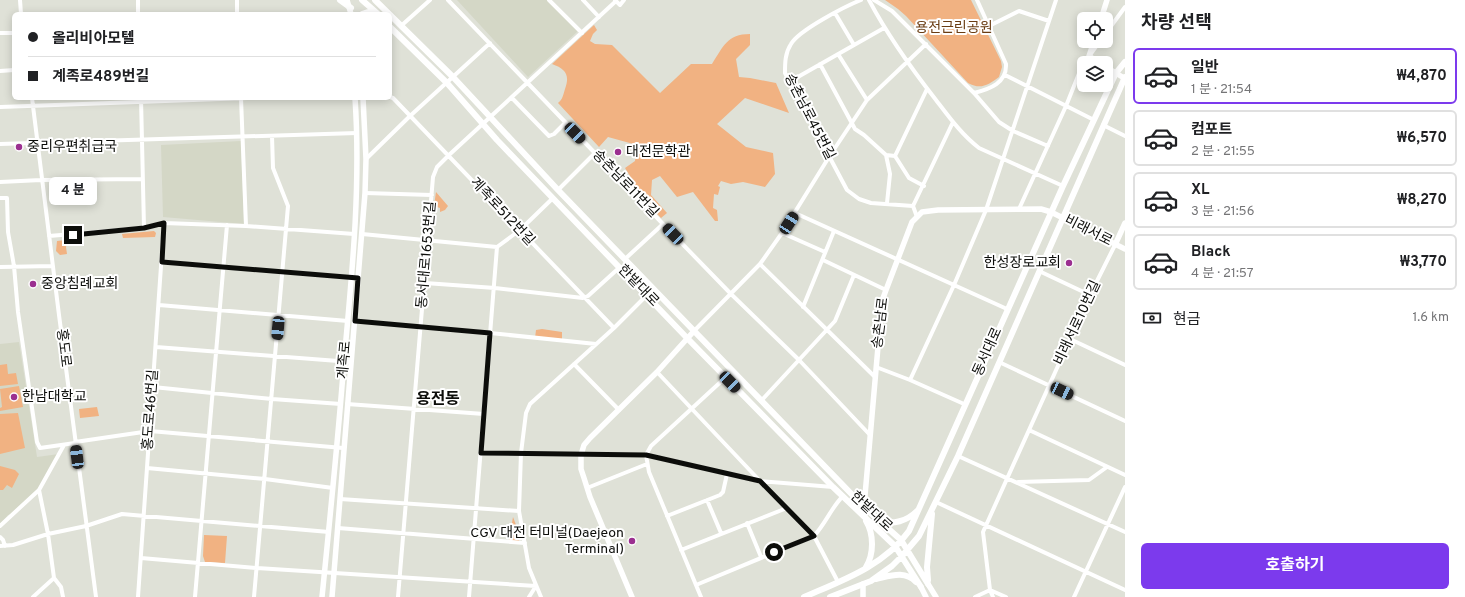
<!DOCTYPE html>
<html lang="ko">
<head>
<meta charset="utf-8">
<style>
  :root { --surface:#fff; --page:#f2f2f2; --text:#202124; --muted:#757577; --line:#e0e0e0; --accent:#7c3aed }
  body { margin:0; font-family:Overpass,"Noto Sans KR",sans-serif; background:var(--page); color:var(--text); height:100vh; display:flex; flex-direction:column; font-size:15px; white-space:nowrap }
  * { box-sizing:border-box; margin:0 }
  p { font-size:13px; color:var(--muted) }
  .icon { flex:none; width:22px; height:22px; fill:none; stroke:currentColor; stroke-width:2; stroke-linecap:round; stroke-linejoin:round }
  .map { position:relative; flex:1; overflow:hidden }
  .details { display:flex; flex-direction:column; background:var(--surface); width:340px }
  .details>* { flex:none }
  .top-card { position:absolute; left:12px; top:12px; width:380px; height:88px; border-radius:6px; box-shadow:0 2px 10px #0003; display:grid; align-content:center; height:88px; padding:0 16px; background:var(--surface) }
  .tools { position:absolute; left:1077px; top:12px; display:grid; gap:8px }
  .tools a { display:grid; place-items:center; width:36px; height:36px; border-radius:6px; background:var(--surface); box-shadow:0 2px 10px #0003; font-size:20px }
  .end { position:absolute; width:18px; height:18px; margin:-9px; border:5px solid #0c0d0a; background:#fff; box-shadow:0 0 0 2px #fff }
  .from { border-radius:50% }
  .bubble { position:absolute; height:28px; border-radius:6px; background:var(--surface); box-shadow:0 2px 10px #0003; font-size:13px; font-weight:700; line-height:28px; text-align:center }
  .car { position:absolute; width:12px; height:24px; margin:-12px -6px; border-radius:5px; box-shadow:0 0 3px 1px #0007; background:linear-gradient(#222 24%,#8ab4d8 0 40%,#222 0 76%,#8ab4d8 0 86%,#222 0) }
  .top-card b { display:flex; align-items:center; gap:14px; height:38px; font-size:15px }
  .top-card b+b { border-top:1px solid var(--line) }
  .top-card i { width:10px; height:10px; background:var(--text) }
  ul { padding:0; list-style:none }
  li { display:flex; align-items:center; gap:12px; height:56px; margin:0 8px 6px; padding:0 8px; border:2px solid var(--line); border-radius:6px }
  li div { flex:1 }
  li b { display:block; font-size:15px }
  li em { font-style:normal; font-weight:700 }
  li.current { border-color:var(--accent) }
  li>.icon { width:36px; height:36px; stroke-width:1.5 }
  h2 { padding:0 16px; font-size:18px; line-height:48px }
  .pay { display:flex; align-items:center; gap:10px; height:44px; padding:0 16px; font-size:15px }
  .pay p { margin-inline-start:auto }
  .primary-button { display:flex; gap:8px; margin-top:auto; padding:8px 16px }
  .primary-button a { flex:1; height:46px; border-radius:6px; background:var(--accent); color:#fff; font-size:16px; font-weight:700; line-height:46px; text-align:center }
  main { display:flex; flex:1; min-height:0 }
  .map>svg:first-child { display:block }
  .built { fill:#d4d7c6 }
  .green { fill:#f1b282 }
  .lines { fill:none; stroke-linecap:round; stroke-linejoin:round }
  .street { stroke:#fff; stroke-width:4 }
  .secondary { stroke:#fff; stroke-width:5.5 }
  .primary { stroke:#fff; stroke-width:6 }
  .route { stroke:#0c0d0a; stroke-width:5 }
  .poi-dot { fill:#9b2f90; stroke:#fff; stroke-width:1.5 }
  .labels { text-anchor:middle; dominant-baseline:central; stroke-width:4; stroke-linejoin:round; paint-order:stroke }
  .park-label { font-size:14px; fill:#6a3c12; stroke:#fff }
  .street-label { font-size:14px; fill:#0c0d0a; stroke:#fff }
  .poi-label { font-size:14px; fill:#0c0d0a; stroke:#fff; text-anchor:start }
  .quarter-label { font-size:16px; font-weight:bold; fill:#0c0d0a; stroke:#fff }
</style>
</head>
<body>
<main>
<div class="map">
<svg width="1125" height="597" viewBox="0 0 1125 597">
  <rect width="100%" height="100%" fill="#dfe1d7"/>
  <path class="built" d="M457,0H548L578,31L528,77Z
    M241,141L244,224L163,217L161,145Z
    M19,342L37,457L59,454L37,492L12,514L8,515L0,524V344Z"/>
  <path class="green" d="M885,0H971L1001,61L1002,67L999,77C988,85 981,90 968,83L906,16L898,9Z
    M594,25L597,30L593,34L590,41L595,44L612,45L660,93L691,64H712C723,47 727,34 750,34V45L736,59L739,77L750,78L776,83L789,113L745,98L717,124L746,147L773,153L775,174L765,187L743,182L731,184L721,181L718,186L720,187L718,195L714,194L713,208L717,210L718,221H715L693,192L677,197L660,176L652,180L651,195L667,213L661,218L632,187L630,176L625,168L635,161L637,145L608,137L599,147L558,103C563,99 563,95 565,89C570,75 566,69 552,64Z
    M436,192L448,206L445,210L440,212V208L434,206Z
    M154,231L156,233L155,237L123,238L122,234Z
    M74,239L71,245L67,244L66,247L67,254L60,255L56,251L57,241Z
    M542,329L562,332V341L535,338L536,330Z
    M7,364L8,374L16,373L18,384L0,386V365Z
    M19,386L23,407L0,411V408L2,407L0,389Z
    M97,407L99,416L80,418L79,409Z
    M18,413L25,448L0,454V414Z
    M0,466L15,470L19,474L12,488L7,485L3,490H0Z
    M513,517L521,538L518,542L509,540Z
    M204,535L227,536L225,563L205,562L203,556Z"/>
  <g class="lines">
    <path class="street" d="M20,0L21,14
      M138,0V14
      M237,0V14
      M448,0L663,224L731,294L799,360L870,435
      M549,0L582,33
      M583,0L599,17
      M615,0L620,5L624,0
      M861,0C846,6 799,30 791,44C785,53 785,63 785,73L847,190L859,199L871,203L913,206L917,217
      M869,0C888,36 911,68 936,100C949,117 962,135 979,148L1063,186
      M874,0L892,11L974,93C990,89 1007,83 1006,64L977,0
      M835,13L854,45
      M402,25L430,0
      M989,26L1019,11L1049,21
      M0,33H14
      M1106,33L1125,7
      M838,54L867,100
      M820,64L855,129L864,135L886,155L895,156
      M0,71L14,70
      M1005,75L1094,120
      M789,82L884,28
      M974,93L999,122L1013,131L1048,146
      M390,97L393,98L614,328
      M32,98L59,315L96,597
      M141,98L144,228
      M241,98L246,226
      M512,98L549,136L554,134L565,123
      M0,107L248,98
      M1103,125L1125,136
      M0,144L357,133
      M886,155L890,174L887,203
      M895,156L927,89
      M895,156L909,178L924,186
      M366,159L410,116L490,43
      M0,182L41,180L142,179
      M558,190L595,153
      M365,193L432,195
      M0,198H7L8,232L14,266L18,312L37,442L40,448L75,443
      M913,206L953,122
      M1019,209L1066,106L1082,66L1100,41
      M795,213L1007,309
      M782,233L825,252
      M362,234L497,247
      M49,236L144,228L164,223L246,226L354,234
      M625,259L663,224
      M823,260L886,290
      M162,262L358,278
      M760,264L875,377
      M0,267L53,266
      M1039,271L1090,295
      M425,283L495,288L583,298L588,296L620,267
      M159,305L348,321
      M803,307L834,231
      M355,321L490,333L596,344
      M694,331L760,264L782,233L829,157L867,100L926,44
      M1070,339L1125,365
      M156,347L351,362
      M999,362L1125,421
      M574,364L619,410
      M876,367L910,380L964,404
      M657,372L760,481L814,536L838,582
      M910,380L954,285L986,210L1056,0
      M153,387L272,399L341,404
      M761,401L835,321L854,275
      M347,404L484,414
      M1029,430L1125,475
      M75,442L150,431L343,448
      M481,453L646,455L760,481L833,487
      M646,455L649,472L701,597
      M646,455L651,446L726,377
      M958,456L1125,532
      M147,468L265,479L333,488
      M1018,482L1089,480L1107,467
      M587,488L647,464
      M39,490L48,534L54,578L61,587L63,597
      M340,499L519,511
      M707,500L721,533
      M936,502L1125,590
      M667,516L720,495L723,492L727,474
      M747,523L761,557
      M0,526L39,490L64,445
      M338,528L525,543
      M0,537L3,540L5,546
      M0,546L13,545L48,534L86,526L122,514L329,532
      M681,550L787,508
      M141,558L257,568L536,586L529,597
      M696,585L814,536C826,523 831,508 843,496
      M33,597L54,578
      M138,597L164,223
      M195,597L227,225
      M254,597L288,206L273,168L272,136
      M398,597L433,177L437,167L449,155L616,1
      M469,597L497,247L520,230L553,198
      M541,597L529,568L519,511L521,453L526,413L530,404L614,328L647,295
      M975,597L990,590L1006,597
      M993,597L990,590L983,532L1090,295L1115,245
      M1074,597L1125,487"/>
    <path class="secondary" d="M347,0L351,14
      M1101,19L1107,0
      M1094,41L1089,56L1100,63
      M1106,67L1124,78
      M1115,245L1125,223
      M864,507L882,301L886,290L912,222L922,212L938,210L1041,209L1051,212L1125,249
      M928,584L936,597
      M921,587L926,597
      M322,597C330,518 338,440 344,361C352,274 361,186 355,98
      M332,597L365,193L366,159L363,98
      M632,597L590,497L584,478L581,469V455L584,445L590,438L657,372L694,331
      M863,597V584"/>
    <path class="primary" d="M340,0L351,8
      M362,0L378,14
      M375,0L453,77L558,190L864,507L901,540L928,584
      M362,14L371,11L375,14
      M390,27L447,83L497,140L688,339L833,487L895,546L921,587
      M880,521C893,525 907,521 917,511
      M866,567C874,554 874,534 866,521
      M876,579C890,576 905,570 916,582
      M928,580L927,567L932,514
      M804,597C841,581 884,566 909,531L1063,186L1116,73L1125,62
      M830,597L871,581L892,566L902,556L919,536L958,456L1125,77"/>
  </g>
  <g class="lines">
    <path class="route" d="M73,235L144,228L164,223L162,262L358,278L355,321L490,333L481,453L646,455L760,481L814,536L774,552"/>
  </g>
  <g class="poi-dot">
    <circle cx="19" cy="147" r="4"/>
    <circle cx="618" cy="152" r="4"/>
    <circle cx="1069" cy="263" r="4"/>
    <circle cx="33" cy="284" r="4"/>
    <circle cx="14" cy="397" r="4"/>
    <circle cx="632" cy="541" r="4"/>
  </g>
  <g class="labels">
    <g class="park-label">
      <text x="954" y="28">용전근린공원</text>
    </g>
    <g class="street-label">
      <text transform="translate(809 117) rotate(63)">송촌남로45번길</text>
      <text transform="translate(625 184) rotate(46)">송촌남로11번길</text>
      <text transform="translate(502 212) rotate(47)">계족로512번길</text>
      <text transform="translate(1088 231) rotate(27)">비래서로</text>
      <text transform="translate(427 255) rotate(-85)">동서대로1653번길</text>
      <text transform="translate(638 286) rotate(46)">한밭대로</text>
      <text transform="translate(881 323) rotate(-83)">송촌남로</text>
      <text transform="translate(1078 323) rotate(-65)">비래서로10번길</text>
      <text transform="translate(63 348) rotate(83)">홍도로</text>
      <text transform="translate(988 352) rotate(-66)">동서대로</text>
      <text transform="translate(345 360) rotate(-85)">계족로</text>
      <text transform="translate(151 410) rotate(-86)">홍도로46번길</text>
      <text transform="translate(871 512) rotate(43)">한밭대로</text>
    </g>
    <g class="poi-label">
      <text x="27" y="147">중리우편취급국</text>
      <text x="626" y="152">대전문학관</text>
      <text x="1061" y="263" text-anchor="end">한성장로교회</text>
      <text x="41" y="284">중앙침례교회</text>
      <text x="22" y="397">한남대학교</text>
      <text x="624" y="533" text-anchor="end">CGV 대전 터미널(Daejeon<tspan x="624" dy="16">Terminal)</tspan></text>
    </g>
    <g class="quarter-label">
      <text x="438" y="400">용전동</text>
    </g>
  </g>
</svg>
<div class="tools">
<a><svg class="icon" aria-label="locate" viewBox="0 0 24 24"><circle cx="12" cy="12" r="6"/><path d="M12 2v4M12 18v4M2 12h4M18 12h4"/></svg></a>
<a><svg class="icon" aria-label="layers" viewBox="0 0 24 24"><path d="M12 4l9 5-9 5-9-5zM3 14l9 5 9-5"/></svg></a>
</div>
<i class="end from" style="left:774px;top:552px"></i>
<i class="end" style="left:73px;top:235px"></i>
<div class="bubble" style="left:49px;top:177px;width:48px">4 분</div>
<i class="car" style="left:575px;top:133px;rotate:136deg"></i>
<i class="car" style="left:789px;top:223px;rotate:33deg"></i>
<i class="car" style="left:673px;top:234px;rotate:316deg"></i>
<i class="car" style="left:278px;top:328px;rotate:185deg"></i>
<i class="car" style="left:730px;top:382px;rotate:136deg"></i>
<i class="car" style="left:1062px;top:391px;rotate:115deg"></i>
<i class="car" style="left:77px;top:457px;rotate:353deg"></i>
<div class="top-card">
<b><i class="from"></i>올리비아모텔</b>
<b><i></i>계족로489번길</b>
</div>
</div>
<section class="details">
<h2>차량 선택</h2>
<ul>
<li class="current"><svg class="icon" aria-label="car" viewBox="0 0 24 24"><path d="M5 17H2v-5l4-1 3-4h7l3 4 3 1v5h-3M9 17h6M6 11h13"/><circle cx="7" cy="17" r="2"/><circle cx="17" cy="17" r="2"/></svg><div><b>일반</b><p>1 분 · 21:54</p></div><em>₩4,870</em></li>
<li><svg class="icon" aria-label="car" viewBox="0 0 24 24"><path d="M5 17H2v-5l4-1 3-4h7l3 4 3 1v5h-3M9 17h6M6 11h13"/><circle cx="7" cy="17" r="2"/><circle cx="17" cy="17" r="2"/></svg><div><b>컴포트</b><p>2 분 · 21:55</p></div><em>₩6,570</em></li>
<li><svg class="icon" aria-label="car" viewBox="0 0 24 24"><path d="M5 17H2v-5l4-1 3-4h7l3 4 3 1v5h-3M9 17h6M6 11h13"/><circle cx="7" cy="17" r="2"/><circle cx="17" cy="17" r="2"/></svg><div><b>XL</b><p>3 분 · 21:56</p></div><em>₩8,270</em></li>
<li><svg class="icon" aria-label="car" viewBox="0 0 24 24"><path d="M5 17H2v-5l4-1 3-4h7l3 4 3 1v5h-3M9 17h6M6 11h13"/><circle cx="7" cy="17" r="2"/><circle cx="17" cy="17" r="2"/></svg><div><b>Black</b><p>4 분 · 21:57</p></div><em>₩3,770</em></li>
</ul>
<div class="pay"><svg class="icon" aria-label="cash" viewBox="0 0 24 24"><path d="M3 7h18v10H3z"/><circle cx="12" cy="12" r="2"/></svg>현금<p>1.6 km</p></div>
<div class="primary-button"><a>호출하기</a></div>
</section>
</main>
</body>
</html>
